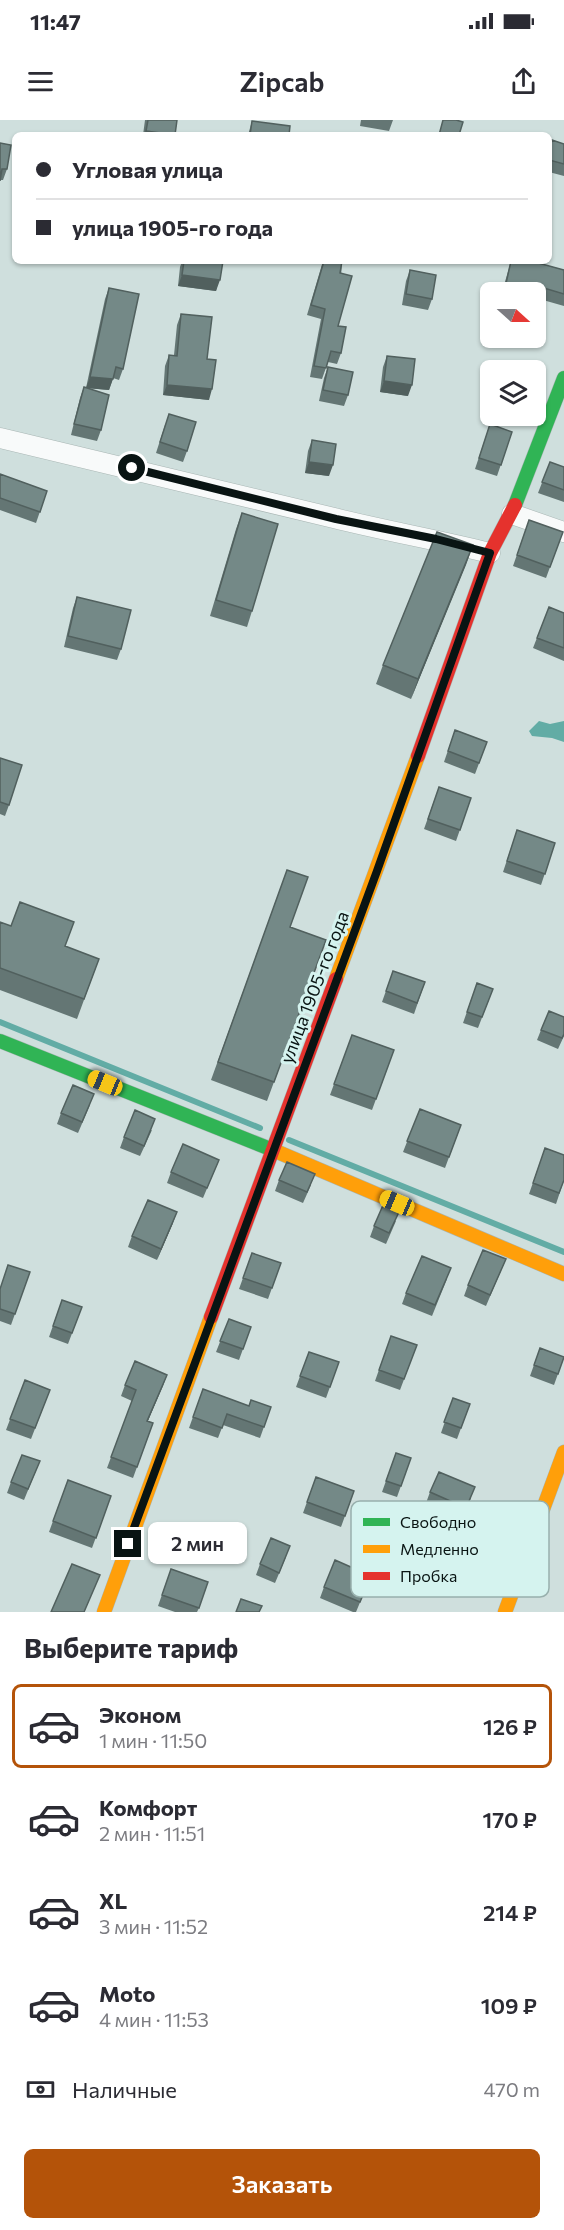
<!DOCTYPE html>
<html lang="ru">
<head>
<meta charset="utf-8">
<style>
  :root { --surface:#fff; --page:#f2f2f3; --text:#2b2b33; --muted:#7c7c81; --line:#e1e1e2; --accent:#b45309 }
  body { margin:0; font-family:Commissioner,sans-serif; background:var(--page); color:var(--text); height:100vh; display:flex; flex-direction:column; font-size:22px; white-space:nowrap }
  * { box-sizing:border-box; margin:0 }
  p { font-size:20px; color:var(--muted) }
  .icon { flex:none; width:33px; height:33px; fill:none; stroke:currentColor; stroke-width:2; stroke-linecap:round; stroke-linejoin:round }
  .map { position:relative; height:1492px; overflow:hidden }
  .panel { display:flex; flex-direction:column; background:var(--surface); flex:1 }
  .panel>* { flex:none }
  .banner { position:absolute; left:12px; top:12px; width:540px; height:132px; border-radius:9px; box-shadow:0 2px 4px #0004; display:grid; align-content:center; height:132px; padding:0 24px; background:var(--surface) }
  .needle { width:39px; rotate:111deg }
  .fabs { position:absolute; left:480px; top:162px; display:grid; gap:12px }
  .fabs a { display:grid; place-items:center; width:66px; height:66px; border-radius:9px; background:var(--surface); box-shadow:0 2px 4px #0004; font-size:30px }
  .end { position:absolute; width:27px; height:27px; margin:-14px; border:8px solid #091413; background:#fff; box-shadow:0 0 0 3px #fff }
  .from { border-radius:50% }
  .bubble { position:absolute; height:42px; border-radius:9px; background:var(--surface); box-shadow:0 2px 4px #0004; font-size:20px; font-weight:600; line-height:42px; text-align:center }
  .car { position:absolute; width:18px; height:36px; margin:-18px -9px; border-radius:8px; box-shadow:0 0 4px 2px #0007; background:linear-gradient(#f5c518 24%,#345 0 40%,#f5c518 0 76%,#345 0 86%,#f5c518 0) }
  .banner b { display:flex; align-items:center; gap:21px; height:57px; font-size:22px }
  .banner b+b { border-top:2px solid var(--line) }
  .banner i { width:15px; height:15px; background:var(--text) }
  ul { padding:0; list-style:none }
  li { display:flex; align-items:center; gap:18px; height:84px; margin:0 12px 9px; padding:0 12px; border:3px solid transparent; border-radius:9px }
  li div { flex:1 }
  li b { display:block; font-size:22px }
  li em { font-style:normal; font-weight:600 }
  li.on { border-color:var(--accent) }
  li>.icon { width:54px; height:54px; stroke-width:1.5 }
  h2 { padding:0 24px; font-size:27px; line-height:72px }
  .pay { display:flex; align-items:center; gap:15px; height:66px; padding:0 24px; font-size:22px }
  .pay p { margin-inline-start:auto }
  .button { display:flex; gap:12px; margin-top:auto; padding:12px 24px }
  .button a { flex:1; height:69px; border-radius:9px; background:var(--accent); color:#fff; font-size:24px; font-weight:600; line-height:69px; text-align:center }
  .status { display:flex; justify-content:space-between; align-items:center; height:42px; padding:0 30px; background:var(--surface); direction:ltr }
  .status svg { height:16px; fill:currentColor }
  header { display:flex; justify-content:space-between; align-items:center; height:78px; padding:0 24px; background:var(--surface); font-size:27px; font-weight:600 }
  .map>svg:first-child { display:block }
  .water { fill:#62aca5 }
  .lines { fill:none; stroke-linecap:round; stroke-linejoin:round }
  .stream { stroke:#62aca5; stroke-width:6 }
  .street-casing { stroke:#a9b6b4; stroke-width:21 }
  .fast-casing { stroke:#a9b6b4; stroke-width:15 }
  .slow-casing { stroke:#a9b6b4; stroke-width:15 }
  .jam-casing { stroke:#a9b6b4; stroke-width:15 }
  .street { stroke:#f8fafa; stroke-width:20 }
  .fast { stroke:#30b455; stroke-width:14 }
  .slow { stroke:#ff9f0a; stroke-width:14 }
  .jam { stroke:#e5322d; stroke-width:14 }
  .wall { fill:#647674 }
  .shaded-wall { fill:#51605e }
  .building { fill:#748987; stroke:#51605e; stroke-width:1.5 }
  .route { stroke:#091413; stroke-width:8 }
  .labels { text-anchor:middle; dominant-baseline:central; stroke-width:6; stroke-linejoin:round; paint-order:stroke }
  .street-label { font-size:18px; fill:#091413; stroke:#d5f3ef }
  .key { fill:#d5f3ef; stroke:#98b0ad; stroke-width:1.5 }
  .key-label { font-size:16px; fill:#091413 }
</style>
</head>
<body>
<div class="status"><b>11:47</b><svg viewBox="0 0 49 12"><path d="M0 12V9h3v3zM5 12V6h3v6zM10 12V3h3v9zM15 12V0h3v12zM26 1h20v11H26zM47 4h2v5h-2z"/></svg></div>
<header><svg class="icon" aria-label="menu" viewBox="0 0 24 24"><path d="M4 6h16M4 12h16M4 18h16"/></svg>Zipcab<svg class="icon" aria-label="share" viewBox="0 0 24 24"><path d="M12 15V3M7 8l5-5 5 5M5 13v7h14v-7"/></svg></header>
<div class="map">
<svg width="564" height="1492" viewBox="0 0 564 1492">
  <rect width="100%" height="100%" fill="#cfdfdd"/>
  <path class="water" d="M539,601L550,604L564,601V622L552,618L532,616L529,611Z"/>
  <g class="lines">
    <path class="stream" d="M0,902L260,1008
      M289,1020L564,1132"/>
    <defs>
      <path id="street" d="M0,318C112,344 222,372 334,398C386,411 438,420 490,433
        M512,394L564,412"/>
      <path id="fast" d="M515,385L564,258
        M0,921L273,1030"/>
      <path id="slow" d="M336,859L418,636
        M273,1030L564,1154
        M104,1492L211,1197
        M505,1492L564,1332"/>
      <path id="jam" d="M418,636L490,433L515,385
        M211,1197L336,859"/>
    </defs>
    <use href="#street" class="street-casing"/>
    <use href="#fast" class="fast-casing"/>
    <use href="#slow" class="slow-casing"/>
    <use href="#jam" class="jam-casing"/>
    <use href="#street" class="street"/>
    <use href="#fast" class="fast"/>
    <use href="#slow" class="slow"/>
    <use href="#jam" class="jam"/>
  </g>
  <path class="wall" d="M145,0H177L175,15H143Z
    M361,0H393L389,11L360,6Z
    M252,1L289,15H248Z
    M552,20L564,24V56L549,52V29Z
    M0,23L7,49L3,60H0Z
    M182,141H223L216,171L178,166L180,147Z
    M323,141H342L338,206L341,233L337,244L328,242L322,259L310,257L321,199L307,195Z
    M511,141H531L564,150V186L536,178V172H502Z
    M410,150L432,179L428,190L402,185L406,161Z
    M109,168L123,249L119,260L113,258L109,270L87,268L101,310L97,321L71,315L80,278L84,267L86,268L105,179Z
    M181,194L209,280L163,275L165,246L169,235H174L177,205Z
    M387,236L408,276L380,272L383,247Z
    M328,247L348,275L344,286L319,281L324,258Z
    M490,304L512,312L497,356L475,349Z
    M165,305L187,331L183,342L156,333Z
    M312,320L329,356L305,353L308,331Z
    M550,342L564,347V382L538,373Z
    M0,354L47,371L36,403L0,390Z
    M242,393L252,491L247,507L210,496L236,409Z
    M529,400L563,412L546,458L513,446Z
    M473,425L411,579L376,564L383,545Z
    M77,477L121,529L117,540L64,527L73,488Z
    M549,487L564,493V541L533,528Z
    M455,610L487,622L475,654L444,642Z
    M0,638L9,685L5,696L0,694Z
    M439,667L471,678L456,721L424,709Z
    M517,710L555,723L541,765L503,752Z
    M287,750L290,807L326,820L267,981L211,960Z
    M0,802L99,839L77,899L0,870Z
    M393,851L425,862L414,894L382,882Z
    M477,863L493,869L478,908L463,903Z
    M541,910L564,916L558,929L537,920Z
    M352,915L394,930L372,990L330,975Z
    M90,985L78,1013L57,1004L61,993Z
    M420,989L461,1005L445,1048L403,1032Z
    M152,1010L140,1036L120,1028L124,1017Z
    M545,1028L564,1060L556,1084L529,1074Z
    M219,1040L203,1078L167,1063L171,1052Z
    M279,1060L311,1065L303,1083L275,1071Z
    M396,1101L386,1124L370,1117L374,1106Z
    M173,1103L157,1140L128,1127L132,1116Z
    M252,1133L281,1143L268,1179L239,1169Z
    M506,1139L486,1186L464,1176L468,1165Z
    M30,1152L11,1205L0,1201V1168Z
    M447,1159L432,1196L402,1184L406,1173Z
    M62,1180L82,1187L68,1224L49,1217Z
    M229,1199L251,1207L239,1240L216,1232Z
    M391,1216L417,1225L400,1270L375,1261Z
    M540,1228L564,1237L554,1265L530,1256Z
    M309,1232L339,1242L326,1278L296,1267Z
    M167,1255L148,1301L153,1303L133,1358L107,1348L132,1281L121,1276L125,1265Z
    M25,1260L50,1270L31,1319L6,1310Z
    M203,1269L249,1286L271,1287L260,1318L223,1305L218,1318L189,1308Z
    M453,1278L470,1284L457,1319L441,1313Z
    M396,1333L411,1338L397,1377L382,1372Z
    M40,1341L24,1380L7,1373L11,1362Z
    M316,1357L354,1371L341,1407L303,1393Z
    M68,1360L111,1376L92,1428L49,1412Z
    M430,1372L471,1378L462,1399L426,1383Z
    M286,1437L275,1463L256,1455L260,1444Z
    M171,1449L199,1488L197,1492H175L158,1486Z
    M371,1456L356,1492H353L320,1478L324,1467Z"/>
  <path class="shaded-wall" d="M146,11L175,15H145Z
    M182,155L220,160L216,171L178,166Z
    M90,257L113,259L109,270L86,268Z
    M384,261L412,265L408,276L380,272Z
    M167,265L212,269L209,280L163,275Z
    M309,342L333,345L329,356L305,353Z
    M473,425L466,445L411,579L418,559Z
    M177,1092L173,1103L157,1140L161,1129Z
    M167,1255L163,1266L143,1312L147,1301Z"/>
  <path class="building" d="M148,0H177L175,15L146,11Z
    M443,0H456L463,2L459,15H439Z
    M252,1L290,6L289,15H250Z
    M552,20L564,24V44L549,40V32Z
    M0,23L11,25L7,49H2L0,61Z
    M184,141H223L220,160L182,155Z
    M324,141H342L340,153L352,156L338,206L346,207L341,233L331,231L326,248L314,246L325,189L311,185Z
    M511,141H531L564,150V174L527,163L524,172L505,168Z
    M410,150L436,155L432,179L406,174Z
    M109,168L139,174L123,249L116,247L113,259L90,257Z
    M181,194L212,197L207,239L216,240L212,269L167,265L169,235L177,236Z
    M387,236L415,239L412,265L384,261Z
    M328,247L353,252L348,275L323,270Z
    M84,267L109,275L101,310L74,304Z
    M169,294L196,302L187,331L160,322Z
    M490,304L512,312L501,345L479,338Z
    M312,320L336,324L333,345L309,342Z
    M550,342L564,347V370L542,362Z
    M0,354L47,371L40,392L0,378Z
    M242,393L278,404L252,491L216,480Z
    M529,400L563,412L550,447L517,435Z
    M437,412L473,425L418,559L383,545Z
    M77,477L131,490L121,529L68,516Z
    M549,487L564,493V528L537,518Z
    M455,610L487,622L479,643L448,631Z
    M0,638L22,645L9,685L0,682Z
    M439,667L471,678L460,710L428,699Z
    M517,710L555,723L545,754L507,741Z
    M287,750L308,757L290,807L326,820L274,962L218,942Z
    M20,782L74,802L65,826L99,839L84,879L0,848V802L11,806Z
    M393,851L425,862L417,883L386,871Z
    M477,863L493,869L482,897L467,892Z
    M549,891L564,897V914L562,918L541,910Z
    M352,915L394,930L376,979L334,964Z
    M73,965L94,974L82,1002L61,993Z
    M420,989L461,1005L449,1037L407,1021Z
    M135,990L155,999L144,1026L124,1017Z
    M183,1024L219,1040L207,1068L171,1052Z
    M545,1028L564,1035V1060L559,1073L533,1063Z
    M287,1042L315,1054L307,1072L279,1060Z
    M148,1080L177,1092L161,1129L132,1116Z
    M384,1083L400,1090L389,1113L374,1106Z
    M483,1130L506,1139L490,1175L468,1165Z
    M252,1133L281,1143L272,1168L243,1158Z
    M422,1136L451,1148L435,1185L406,1173Z
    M8,1145L30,1152L15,1194L0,1189V1169Z
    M62,1180L82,1187L72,1213L53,1206Z
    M229,1199L251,1207L243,1229L220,1221Z
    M391,1216L417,1225L404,1259L379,1250Z
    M540,1228L564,1237L558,1254L534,1245Z
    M309,1232L339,1242L330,1267L300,1256Z
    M135,1241L167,1255L147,1301L153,1303L137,1347L111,1337L136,1270L125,1265Z
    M25,1260L50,1270L35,1308L10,1299Z
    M203,1269L249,1286L251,1280L271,1287L264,1307L227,1294L222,1308L193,1297Z
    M453,1278L470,1284L461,1308L444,1302Z
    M396,1333L411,1338L401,1366L386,1361Z
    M22,1335L40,1341L28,1369L11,1362Z
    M439,1352L475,1367L466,1388L430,1372Z
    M316,1357L354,1371L345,1396L307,1382Z
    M68,1360L111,1376L96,1418L53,1401Z
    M271,1418L290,1426L279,1453L260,1444Z
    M335,1440L371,1456L360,1482L324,1467Z
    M72,1444L100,1455L84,1492H51Z
    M171,1449L208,1462L199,1488L162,1475Z
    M241,1479L262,1486L259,1492H236Z"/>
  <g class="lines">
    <path class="route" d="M128,1424L377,751L490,433L436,419L336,399L132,348"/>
  </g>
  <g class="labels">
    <g class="street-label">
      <text transform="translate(314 867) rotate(-69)">улица 1905-го года</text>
    </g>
  </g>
  <rect x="351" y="1381" width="198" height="96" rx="9" class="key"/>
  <rect x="363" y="1398" width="27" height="8" fill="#30b455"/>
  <rect x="363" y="1425" width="27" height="8" fill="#ff9f0a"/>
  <rect x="363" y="1452" width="27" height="8" fill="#e5322d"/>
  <g class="key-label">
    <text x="400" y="1408">Свободно</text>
    <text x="400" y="1435">Медленно</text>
    <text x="400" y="1462">Пробка</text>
  </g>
</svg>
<div class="fabs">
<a><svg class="needle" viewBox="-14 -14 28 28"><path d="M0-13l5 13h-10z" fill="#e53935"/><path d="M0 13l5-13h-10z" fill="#7c7c81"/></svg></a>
<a><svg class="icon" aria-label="layers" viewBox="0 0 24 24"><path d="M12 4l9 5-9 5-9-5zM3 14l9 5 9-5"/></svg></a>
</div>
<i class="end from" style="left:132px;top:348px"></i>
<i class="end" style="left:128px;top:1424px"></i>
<div class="bubble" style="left:148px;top:1402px;width:99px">2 мин</div>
<i class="car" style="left:105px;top:963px;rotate:292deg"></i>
<i class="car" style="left:397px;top:1083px;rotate:293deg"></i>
<div class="banner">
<b><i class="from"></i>Угловая улица</b>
<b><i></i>улица 1905-го года</b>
</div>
</div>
<section class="panel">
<h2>Выберите тариф</h2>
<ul>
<li class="on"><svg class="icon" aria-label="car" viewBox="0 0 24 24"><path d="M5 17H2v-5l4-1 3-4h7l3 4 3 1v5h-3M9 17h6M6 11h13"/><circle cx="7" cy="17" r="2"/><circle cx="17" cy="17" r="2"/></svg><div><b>Эконом</b><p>1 мин · 11:50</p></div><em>126 ₽</em></li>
<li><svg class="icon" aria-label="car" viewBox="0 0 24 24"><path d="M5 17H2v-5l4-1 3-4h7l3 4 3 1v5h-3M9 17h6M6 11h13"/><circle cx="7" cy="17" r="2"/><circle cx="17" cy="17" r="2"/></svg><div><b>Комфорт</b><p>2 мин · 11:51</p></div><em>170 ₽</em></li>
<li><svg class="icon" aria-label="car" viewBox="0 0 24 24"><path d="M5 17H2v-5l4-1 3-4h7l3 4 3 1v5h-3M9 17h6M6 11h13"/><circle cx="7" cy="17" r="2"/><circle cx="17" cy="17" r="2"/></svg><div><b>XL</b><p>3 мин · 11:52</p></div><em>214 ₽</em></li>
<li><svg class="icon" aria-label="car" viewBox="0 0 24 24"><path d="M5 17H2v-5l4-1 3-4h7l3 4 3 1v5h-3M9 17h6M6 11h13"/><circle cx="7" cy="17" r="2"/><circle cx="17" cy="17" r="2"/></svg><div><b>Moto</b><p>4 мин · 11:53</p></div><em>109 ₽</em></li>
</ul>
<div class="pay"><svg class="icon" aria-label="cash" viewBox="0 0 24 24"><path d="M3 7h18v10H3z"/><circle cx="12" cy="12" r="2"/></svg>Наличные<p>470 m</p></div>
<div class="button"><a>Заказать</a></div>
</section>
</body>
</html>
